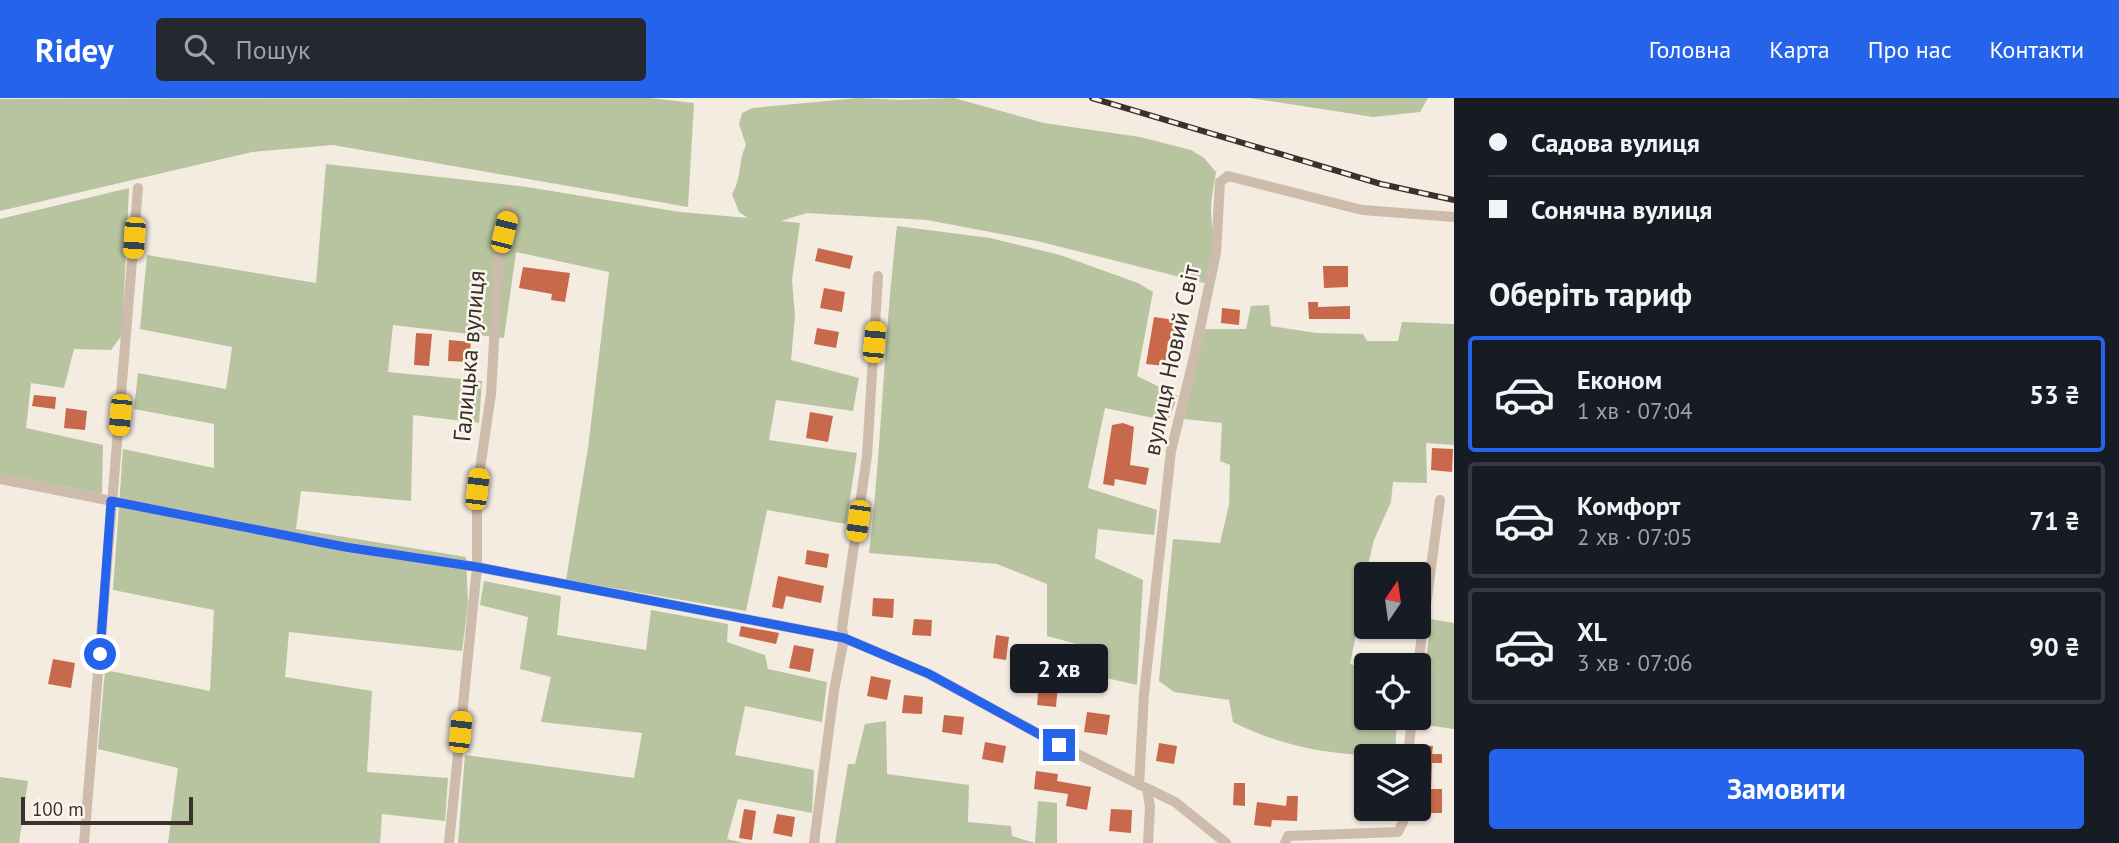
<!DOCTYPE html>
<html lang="uk">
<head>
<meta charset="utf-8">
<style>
  :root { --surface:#171b24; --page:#242831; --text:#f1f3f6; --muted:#9ea1a6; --line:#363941; --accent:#2563eb }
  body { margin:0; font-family:"PT Sans",sans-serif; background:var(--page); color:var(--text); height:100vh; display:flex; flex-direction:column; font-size:26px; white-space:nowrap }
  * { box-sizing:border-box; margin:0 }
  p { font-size:23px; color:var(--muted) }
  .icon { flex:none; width:38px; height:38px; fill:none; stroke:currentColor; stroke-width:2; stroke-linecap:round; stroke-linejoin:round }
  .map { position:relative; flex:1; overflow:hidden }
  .panel { display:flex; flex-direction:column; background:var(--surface); width:665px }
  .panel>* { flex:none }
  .banner { display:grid; align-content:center; height:154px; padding:0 35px; background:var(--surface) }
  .needle { width:46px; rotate:13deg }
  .tools { position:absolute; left:1354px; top:464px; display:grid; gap:14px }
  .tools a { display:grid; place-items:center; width:77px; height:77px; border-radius:7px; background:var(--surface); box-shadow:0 2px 5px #0004; font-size:35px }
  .scale { position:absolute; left:21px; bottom:18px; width:172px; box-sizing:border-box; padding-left:7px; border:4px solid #3b302b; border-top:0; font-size:19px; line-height:24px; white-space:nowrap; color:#3b302b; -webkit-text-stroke:5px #fbf5ee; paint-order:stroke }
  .end { position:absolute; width:32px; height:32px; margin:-16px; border:9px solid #2563eb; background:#fff; box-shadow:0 0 0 4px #fff }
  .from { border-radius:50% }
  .bubble { position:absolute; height:49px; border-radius:7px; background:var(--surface); box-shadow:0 2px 5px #0004; font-size:23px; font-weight:600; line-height:49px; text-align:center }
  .car { position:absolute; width:21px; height:42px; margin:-21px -10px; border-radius:9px; box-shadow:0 0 5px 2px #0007; background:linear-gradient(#f5c518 24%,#345 0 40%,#f5c518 0 76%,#345 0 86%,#f5c518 0) }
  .banner b { display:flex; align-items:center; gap:24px; height:66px; font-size:26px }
  .banner b+b { border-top:2px solid var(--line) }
  .banner i { width:18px; height:18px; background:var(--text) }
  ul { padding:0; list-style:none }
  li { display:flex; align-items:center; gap:21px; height:116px; margin:0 14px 10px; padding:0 21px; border:4px solid var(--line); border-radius:7px }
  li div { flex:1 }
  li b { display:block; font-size:26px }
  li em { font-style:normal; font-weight:600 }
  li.selected { border-color:var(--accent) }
  li>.icon { width:63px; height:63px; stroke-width:1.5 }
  h2 { padding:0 35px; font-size:32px; line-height:84px }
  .button { display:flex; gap:14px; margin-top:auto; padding:14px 35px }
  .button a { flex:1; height:80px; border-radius:7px; background:var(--accent); color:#fff; font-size:28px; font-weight:600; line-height:80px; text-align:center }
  header { display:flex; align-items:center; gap:42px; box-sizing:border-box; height:98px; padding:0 35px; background:var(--accent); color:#fff }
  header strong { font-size:33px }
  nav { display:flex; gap:38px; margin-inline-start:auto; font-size:24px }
  .search { width:490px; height:63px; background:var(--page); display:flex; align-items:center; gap:18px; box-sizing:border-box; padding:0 24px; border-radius:7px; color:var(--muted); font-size:26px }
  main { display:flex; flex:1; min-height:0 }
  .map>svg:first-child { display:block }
  .green { fill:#b8c4a0 }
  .building { fill:#c8694b }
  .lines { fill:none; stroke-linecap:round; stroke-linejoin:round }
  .street { stroke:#cdbbac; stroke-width:10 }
  .rail-casing { stroke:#3b302b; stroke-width:6 }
  .rail { stroke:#fbf5ee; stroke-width:3.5; stroke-dasharray:10; stroke-linecap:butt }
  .route { stroke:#2563eb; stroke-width:9 }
  .labels { text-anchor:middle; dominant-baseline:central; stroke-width:5; stroke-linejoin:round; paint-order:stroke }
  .street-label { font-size:24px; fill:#3b302b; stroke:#fbf5ee }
</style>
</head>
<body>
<header>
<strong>Ridey</strong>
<div class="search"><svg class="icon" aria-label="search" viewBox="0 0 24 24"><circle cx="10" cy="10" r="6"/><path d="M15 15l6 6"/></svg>Пошук</div>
<nav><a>Головна</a><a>Карта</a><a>Про нас</a><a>Контакти</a></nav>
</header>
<main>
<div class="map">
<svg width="1454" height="745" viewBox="0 0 1454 745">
  <rect width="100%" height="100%" fill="#f4ebe1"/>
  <path class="green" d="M649,0L694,5L688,109L333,47L252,54L0,113V1Z
    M859,0L902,2L954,0L1044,25L1140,39L1191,52L1204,60L1216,74C1214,87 1211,101 1211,114C1212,138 1221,164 1204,185L1037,143L927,122L807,115L781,123L800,125L792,182L795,218L791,262L859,280L853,313L776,302L769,342L857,355L846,426L767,412L746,513L566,482L588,350L609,174L516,154L504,240L393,227L388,274L482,283L479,325L413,317L411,403L301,393L296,431L466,459L468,506L462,553L289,534L285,579L372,593L367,674L448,680L445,723L382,716L380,745H168L178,670L98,651L105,572L210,593L214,512L113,492L123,351L214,370V326L134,311L138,275L226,291L232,249L140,231L147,157L316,185L326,66L527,89L680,114L748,120L739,114L732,96C742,80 738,63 746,47L739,26L742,15L752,10Z
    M1250,0H1428L1420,14L1373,19Z
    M129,90L122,237L111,252L74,251L64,290L31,285L26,330L103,347L102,396L0,376V121Z
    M897,128L990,140L1060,157L1138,185L1153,194L1137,278L1178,298L1168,323L1105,310L1088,390L1157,412L1154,437L1098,431L1095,460L1143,482L1137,587L1089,576L1088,549L1047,538V486L997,466L869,455C882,346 884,236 897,128Z
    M1269,207L1271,228L1316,235L1363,236L1367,243H1398L1402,224L1454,226V347L1426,345L1427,385L1393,384L1391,404L1374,442L1364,483L1357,532L1350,566L1367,570V620H1397L1395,658C1337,658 1286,651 1233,624L1229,602L1174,594L1159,583L1173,441L1220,445L1229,407L1230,367L1220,363L1222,325L1184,321L1205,231H1246L1251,208Z
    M484,483L561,498L557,537L646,552L651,512L728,526L727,544L765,557L768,571L827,584L822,624L745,608L735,657L814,672L812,715L738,701L727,741L744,745H458L465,657L634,680L642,635L541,624L551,579L520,571L528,519L480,507Z
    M1431,521L1454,525V631L1418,626Z
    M886,623L887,676L969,687L968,724L1011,728L1012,738L1035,745L1038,703L1057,705V745H835L848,666H855L865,626Z
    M0,679L28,683L19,745H0Z"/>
  <path class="building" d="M818,150L853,158L850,171L815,163Z
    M1323,168H1348V189L1324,190Z
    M523,169L570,175L565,204L551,202L552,196L519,190Z
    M824,190L845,194L842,214L820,210Z
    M1308,204H1318V209L1350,208V221H1309Z
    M1222,210L1240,212L1239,227L1221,225Z
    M1154,219L1176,222L1172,243H1168L1165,268L1146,266Z
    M817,230L839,234L836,250L814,246Z
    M416,235L432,236L429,268L414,267Z
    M449,242L471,244L469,264L448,263Z
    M34,297L56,299L55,311L32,308Z
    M66,310L87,313L85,332L64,330Z
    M810,314L833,318L828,344L806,340Z
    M1123,325L1134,329L1130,367L1149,370L1146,387L1115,381L1114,388L1103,386L1112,327Z
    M1432,350L1453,351L1452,374L1431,372Z
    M807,452L829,456L827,470L805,466Z
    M778,478L824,488L821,505L786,498L783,511L772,509Z
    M873,500L894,501L893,520L872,518Z
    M914,521L932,522L931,538L912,537Z
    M741,528L779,535L776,546L739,538Z
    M996,537L1009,539L1006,562L993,560Z
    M794,547L814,551L810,574L789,570Z
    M53,561L75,565L71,590L48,586Z
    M871,578L891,582L887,602L867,598Z
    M1039,585L1058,587L1056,609L1037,607Z
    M904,597L923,599L922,616L902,615Z
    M1087,614L1110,617L1107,637L1084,634Z
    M944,617L964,619L962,637L942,634Z
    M985,644L1006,648L1003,665L982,661Z
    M1159,645L1177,648L1174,666L1156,663Z
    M1417,647L1433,648L1432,656H1442V665H1432L1431,691H1442V715H1419V658H1415Z
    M1036,673L1058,676L1057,683L1091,689L1087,712L1066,708L1068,696L1034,691Z
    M1234,685H1245V708L1233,707Z
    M1287,698H1298L1297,723L1272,722L1271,729L1254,727L1257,704L1286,708Z
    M744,711L756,713L752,742L739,740Z
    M1111,711L1132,712L1131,735L1109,733Z
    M777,716L795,719L792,739L773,735Z"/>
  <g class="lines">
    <path class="street" d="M0,381L345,449L477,469L844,540L929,576L1059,647L1175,704L1226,745
      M1418,567L1440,402
      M1408,658L1412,620
      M1139,687L1144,596L1171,353L1194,259L1216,155L1220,84L1228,78L1362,112L1454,119
      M1147,691L1150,709L1148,745
      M84,745L138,90
      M449,745L477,469V391L491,296L499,157L510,110
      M814,745L834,593L844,540L842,530L867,358L878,178
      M1285,745L1288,738L1398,734L1403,724L1404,710"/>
    <defs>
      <path id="rail" d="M1092,0L1381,86L1454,102"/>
    </defs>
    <use href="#rail" class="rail-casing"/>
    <use href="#rail" class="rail"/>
  </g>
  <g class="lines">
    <path class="route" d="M100,556L111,403L345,449L477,469L844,540L929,576L1059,647"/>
  </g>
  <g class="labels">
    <g class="street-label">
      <text transform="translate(469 258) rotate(-85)">Галицька вулиця</text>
      <text transform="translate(1171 262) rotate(-78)">вулиця Новий Світ</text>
    </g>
  </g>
</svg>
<div class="tools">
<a><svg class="needle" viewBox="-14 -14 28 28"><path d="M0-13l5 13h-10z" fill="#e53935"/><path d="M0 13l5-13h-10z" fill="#9ea1a6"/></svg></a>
<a><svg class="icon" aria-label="locate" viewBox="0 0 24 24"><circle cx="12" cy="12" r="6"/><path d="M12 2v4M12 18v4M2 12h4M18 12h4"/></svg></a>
<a><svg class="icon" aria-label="layers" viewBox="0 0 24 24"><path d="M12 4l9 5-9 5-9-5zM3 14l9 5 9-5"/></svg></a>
</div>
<div class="scale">100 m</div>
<i class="end from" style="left:100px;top:556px"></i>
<i class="end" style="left:1059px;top:647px"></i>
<div class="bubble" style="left:1010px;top:546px;width:98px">2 хв</div>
<i class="car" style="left:504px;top:134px;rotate:14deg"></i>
<i class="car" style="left:134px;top:140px;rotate:184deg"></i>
<i class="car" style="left:874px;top:244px;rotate:5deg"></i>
<i class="car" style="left:120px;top:317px;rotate:185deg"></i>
<i class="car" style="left:477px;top:391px;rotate:7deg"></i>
<i class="car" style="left:858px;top:423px;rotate:188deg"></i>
<i class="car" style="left:460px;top:634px;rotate:6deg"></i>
</div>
<section class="panel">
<div class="banner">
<b><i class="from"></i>Садова вулиця</b>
<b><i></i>Сонячна вулиця</b>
</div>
<h2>Оберіть тариф</h2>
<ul>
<li class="selected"><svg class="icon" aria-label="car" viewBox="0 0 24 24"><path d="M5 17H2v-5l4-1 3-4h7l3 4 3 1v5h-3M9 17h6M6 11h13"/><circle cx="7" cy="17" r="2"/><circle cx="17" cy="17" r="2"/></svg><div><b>Економ</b><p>1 хв · 07:04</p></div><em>53 ₴</em></li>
<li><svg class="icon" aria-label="car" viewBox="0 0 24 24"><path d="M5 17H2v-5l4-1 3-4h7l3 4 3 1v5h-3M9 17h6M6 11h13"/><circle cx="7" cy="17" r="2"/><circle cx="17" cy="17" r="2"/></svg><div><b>Комфорт</b><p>2 хв · 07:05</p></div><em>71 ₴</em></li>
<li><svg class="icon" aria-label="car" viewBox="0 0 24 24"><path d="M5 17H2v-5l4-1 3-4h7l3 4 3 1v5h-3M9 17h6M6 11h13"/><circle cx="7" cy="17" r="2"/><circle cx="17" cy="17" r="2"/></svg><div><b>XL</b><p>3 хв · 07:06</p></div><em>90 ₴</em></li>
</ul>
<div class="button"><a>Замовити</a></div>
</section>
</main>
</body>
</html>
